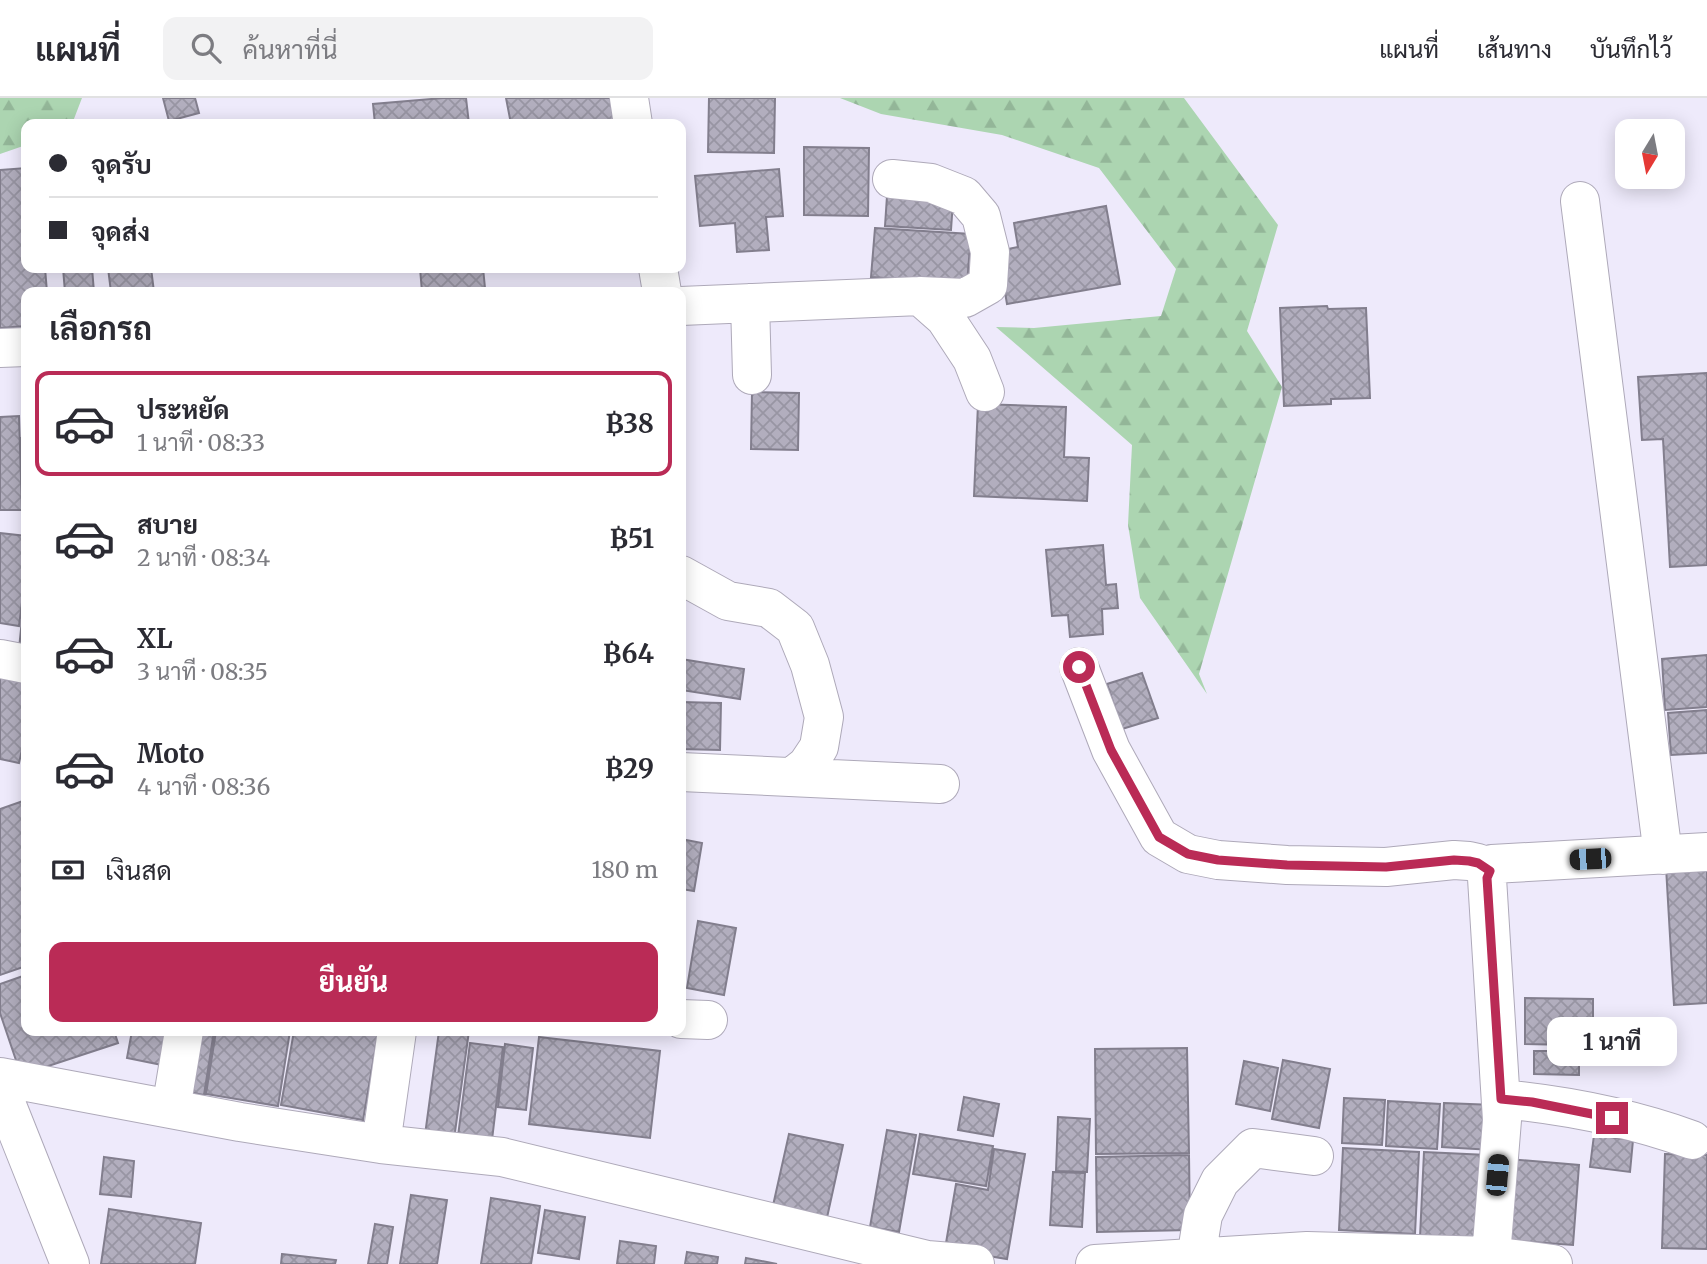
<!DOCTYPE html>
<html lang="th">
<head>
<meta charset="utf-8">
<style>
  :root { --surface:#fff; --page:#f2f2f3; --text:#2b2b33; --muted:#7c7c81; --line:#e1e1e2; --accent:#ba2b56 }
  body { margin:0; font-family:Merriweather,Sarabun,serif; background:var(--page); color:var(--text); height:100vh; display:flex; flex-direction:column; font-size:26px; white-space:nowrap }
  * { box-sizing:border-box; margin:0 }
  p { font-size:23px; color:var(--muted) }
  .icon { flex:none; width:38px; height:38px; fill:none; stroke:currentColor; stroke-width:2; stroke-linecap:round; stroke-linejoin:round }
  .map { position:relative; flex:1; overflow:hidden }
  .panel { position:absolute; left:21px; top:189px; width:665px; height:749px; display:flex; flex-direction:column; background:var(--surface); border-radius:14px; box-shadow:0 4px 18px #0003 }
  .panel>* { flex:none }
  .top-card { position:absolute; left:21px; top:21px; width:665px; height:154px; border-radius:14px; box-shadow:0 4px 18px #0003; display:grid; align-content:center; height:154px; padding:0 28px; background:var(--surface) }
  .needle { width:46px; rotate:190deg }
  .controls { position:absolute; left:1615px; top:21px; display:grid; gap:14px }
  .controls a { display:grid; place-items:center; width:70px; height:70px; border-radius:14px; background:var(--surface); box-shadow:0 4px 18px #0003; font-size:35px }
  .end { position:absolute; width:32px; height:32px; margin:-16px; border:9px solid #ba2b56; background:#fff; box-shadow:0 0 0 4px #fff }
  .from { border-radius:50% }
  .bubble { position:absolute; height:49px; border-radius:14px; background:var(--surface); box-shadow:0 4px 18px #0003; font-size:23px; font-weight:700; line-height:49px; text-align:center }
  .car { position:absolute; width:21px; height:42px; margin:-21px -10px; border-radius:9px; box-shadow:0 0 5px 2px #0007; background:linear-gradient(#222 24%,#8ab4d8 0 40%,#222 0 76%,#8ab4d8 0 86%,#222 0) }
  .top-card b { display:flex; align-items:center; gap:24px; height:66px; font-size:26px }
  .top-card b+b { border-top:2px solid var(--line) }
  .top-card i { width:18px; height:18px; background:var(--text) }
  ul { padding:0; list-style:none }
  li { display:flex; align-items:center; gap:21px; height:105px; margin:0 14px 10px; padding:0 14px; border:4px solid transparent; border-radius:14px }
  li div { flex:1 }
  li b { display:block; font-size:26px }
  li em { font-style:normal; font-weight:700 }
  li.on { border-color:var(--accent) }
  li>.icon { width:63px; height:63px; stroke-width:1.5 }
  h2 { padding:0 28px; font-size:32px; line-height:84px }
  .pay { display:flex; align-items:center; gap:18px; height:77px; padding:0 28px; font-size:26px }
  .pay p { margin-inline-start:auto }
  .cta { display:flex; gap:14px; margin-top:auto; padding:14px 28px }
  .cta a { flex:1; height:80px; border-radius:14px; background:var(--accent); color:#fff; font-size:28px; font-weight:700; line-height:80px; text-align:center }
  header { display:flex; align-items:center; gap:42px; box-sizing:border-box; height:98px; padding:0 35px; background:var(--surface); border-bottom:2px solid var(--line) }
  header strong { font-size:33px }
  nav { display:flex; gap:38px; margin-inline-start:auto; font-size:24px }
  .search { width:490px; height:63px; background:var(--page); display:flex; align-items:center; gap:18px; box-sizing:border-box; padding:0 24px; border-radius:14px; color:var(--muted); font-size:26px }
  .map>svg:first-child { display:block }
  .forest { fill:url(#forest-firs) }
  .building { fill:url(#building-cross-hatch); stroke:#827e8d; stroke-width:2 }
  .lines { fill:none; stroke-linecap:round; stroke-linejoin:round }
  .minor-casing { stroke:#aea9b9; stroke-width:40 }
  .minor { stroke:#fff; stroke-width:38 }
  .route { stroke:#ba2b56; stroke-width:9 }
</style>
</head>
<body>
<header>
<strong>แผนที่</strong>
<div class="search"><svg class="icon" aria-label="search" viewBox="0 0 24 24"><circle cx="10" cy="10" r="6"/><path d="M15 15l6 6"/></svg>ค้นหาที่นี่</div>
<nav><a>แผนที่</a><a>เส้นทาง</a><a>บันทึกไว้</a></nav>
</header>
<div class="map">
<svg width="1707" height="1166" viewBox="0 0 1707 1166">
  <defs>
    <pattern id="forest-firs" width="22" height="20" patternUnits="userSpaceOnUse" patternTransform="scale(1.75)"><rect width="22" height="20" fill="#acd5b1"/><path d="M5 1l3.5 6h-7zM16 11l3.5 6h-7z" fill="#93b698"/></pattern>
    <pattern id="building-cross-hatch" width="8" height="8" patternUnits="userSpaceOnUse" patternTransform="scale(1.75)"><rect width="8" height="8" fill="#b2aebe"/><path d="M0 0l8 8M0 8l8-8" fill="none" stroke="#9895a3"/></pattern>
  </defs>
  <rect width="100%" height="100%" fill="#eeeafb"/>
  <path class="forest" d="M0,0H82L72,26H26V47L0,56Z
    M840,0H1184L1278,127L1247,233L1282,289L1199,576L1207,596L1140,500L1128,427L1132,347L996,229L1034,230L1161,218L1176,171L1099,70L1002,37L881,16Z"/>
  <path class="building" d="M163,0H195L199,15L169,23Z
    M443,0H466L469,26H375L373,6Z
    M506,0H616L621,26H511Z
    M709,0H775L774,55L708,54Z
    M804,49L869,50L868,118L804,117Z
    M26,70V170H45L47,194H26V228L0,230V72Z
    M779,71L783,118L766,119L769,152L737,154L735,125L700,128L695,78Z
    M887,98L953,103L951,132L885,128Z
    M1106,108L1120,186L1007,206L998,153L1018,149L1014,125Z
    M875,130L971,136L967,186L871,179Z
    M63,170H92L94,194H65Z
    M108,170H151L154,194H111Z
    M420,170H483L485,190L422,194Z
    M1327,208L1328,211L1366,210L1370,300L1331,301V306L1284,308L1280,210Z
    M1707,275V467L1670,469L1663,341L1642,342L1638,279Z
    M752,294L799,295L798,352L751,351Z
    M978,306L1066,309L1064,359L1089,360L1087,403L974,398Z
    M19,318L22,412H0V319Z
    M21,340H26V410H23Z
    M0,435L26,438V472L19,528L0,525Z
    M1103,447L1106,487L1116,486L1118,510L1102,511L1103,536L1070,539L1068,517L1052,518L1046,452Z
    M26,482V552L19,551Z
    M1707,557V609L1665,612L1662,561Z
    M681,561L744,571L740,601L681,592Z
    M0,574L26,579V634L19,665L0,661Z
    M1142,575L1158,620L1122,631L1107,586Z
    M681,604L721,605L720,652L681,651Z
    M1707,612V655L1671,657L1668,615Z
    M26,702V868L0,877V711Z
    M681,741L702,745L694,793L681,791Z
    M1707,767V905L1674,907L1666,769Z
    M698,823L736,830L724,897L687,890Z
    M26,877V933H114L118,945L21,977L0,915V886Z
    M1525,900L1593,901V930H1619L1618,948L1525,946Z
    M132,933H168L162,967L127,960Z
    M190,933H214L204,997L181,993Z
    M216,933H290L278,1008L206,996Z
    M294,933H362L378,936L363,1022L281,1007Z
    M439,933H469L454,1041L425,1037Z
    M539,939L660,953L650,1040L529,1026Z
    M470,945L503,949L492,1042L458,1038Z
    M505,946L533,950L526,1012L498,1009Z
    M1187,950L1189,1055L1096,1056L1095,951Z
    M1534,953H1579V977L1534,976Z
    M1283,962L1330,971L1319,1030L1272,1021Z
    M1244,963L1278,970L1270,1013L1236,1006Z
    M964,999L999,1006L993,1038L958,1032Z
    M1344,1000L1385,1002L1382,1047L1342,1045Z
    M1388,1003L1440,1006L1437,1051L1386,1048Z
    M1444,1005L1494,1007L1492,1052L1442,1049Z
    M1058,1019L1090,1021L1087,1074L1056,1073Z
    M887,1032L916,1037L899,1134L870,1129Z
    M789,1036L843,1047L826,1124L772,1112Z
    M920,1036L993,1048L986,1088L913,1076Z
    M1594,1037L1633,1042L1630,1074L1590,1069Z
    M1343,1050L1419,1054L1415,1136L1339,1132Z
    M994,1051L1025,1056L1007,1161L945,1151L956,1086L988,1092Z
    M1424,1054L1487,1057L1482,1143L1420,1139Z
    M1665,1056L1707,1057V1151L1662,1150Z
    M1189,1057L1190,1132L1097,1134L1096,1059Z
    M104,1059L134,1063L131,1099L100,1096Z
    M1508,1061L1579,1067L1573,1147L1502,1142Z
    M1053,1074L1085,1075L1082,1129L1050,1127Z
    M411,1097L447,1102L437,1166H400Z
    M491,1100L540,1108L531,1166H481Z
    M109,1111L201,1125L195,1166H101Z
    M545,1112L585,1119L579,1161L538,1155Z
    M375,1126L393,1129L387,1166H368Z
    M620,1143L656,1148L654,1166H617Z
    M687,1154L718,1159L717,1166H685Z
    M282,1156L336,1162L335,1166H281Z
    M746,1160L777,1166H745Z"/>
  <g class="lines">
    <defs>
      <path id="minor" d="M629,0L633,26
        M1580,103L1663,757
        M658,170L662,194
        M920,198L945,220L972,261L985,294
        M750,205L752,277
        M681,208L920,198L965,200L988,187L990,154L981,118L964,98L931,85L892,81
        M0,250L26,249
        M681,477L728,503L769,510L795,530L810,567L824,619L819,649L807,667L792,679
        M0,561L26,566
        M1079,569L1111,652L1159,739L1188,756L1218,762L1287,767L1386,769L1454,762L1469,763L1478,765L1490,773
        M681,674L940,686
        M681,921L708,922
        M0,979L240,1024L381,1046L502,1059L927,1162L975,1166
        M0,990L70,1166
        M1501,1001C1565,1007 1631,1020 1692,1042
        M171,1011L184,933
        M381,1046L397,933
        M1491,1158L1502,1022L1487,780L1492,766L1707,754
        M1196,1160L1203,1117L1220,1083L1253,1050L1314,1058
        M1095,1166L1307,1153L1491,1158L1553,1166"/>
    </defs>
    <use href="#minor" class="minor-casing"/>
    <use href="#minor" class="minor"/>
  </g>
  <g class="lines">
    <path class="route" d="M1079,569L1111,652L1159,739L1188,756L1218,762L1287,767L1386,769L1454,762L1469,763L1478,765L1490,773L1487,780L1501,1001L1532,1004L1612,1020"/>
  </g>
</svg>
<div class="controls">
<a><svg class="needle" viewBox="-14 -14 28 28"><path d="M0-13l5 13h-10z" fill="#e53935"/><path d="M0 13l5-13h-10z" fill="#7c7c81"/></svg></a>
</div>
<i class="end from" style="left:1079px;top:569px"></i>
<i class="end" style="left:1612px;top:1020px"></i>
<div class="bubble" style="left:1547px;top:919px;width:130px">1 นาที</div>
<i class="car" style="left:1590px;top:761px;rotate:267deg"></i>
<i class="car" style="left:1497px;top:1077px;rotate:5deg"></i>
<div class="top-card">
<b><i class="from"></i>จุดรับ</b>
<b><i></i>จุดส่ง</b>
</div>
<section class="panel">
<h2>เลือกรถ</h2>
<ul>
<li class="on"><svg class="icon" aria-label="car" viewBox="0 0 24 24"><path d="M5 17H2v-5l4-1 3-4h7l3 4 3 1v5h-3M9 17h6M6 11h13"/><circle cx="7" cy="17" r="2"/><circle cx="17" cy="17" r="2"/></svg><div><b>ประหยัด</b><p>1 นาที · 08:33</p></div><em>฿38</em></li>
<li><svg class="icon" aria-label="car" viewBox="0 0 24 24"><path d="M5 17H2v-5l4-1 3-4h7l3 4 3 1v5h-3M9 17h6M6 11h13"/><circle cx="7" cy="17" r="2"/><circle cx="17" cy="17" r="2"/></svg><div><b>สบาย</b><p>2 นาที · 08:34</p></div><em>฿51</em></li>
<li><svg class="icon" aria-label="car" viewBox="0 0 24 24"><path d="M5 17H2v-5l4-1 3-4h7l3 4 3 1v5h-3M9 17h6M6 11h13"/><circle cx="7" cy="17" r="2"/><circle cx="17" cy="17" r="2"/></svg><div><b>XL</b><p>3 นาที · 08:35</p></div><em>฿64</em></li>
<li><svg class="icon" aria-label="car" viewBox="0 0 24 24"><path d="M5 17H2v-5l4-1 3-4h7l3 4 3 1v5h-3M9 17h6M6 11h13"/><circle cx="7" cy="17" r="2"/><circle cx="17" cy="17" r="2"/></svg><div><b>Moto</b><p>4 นาที · 08:36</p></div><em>฿29</em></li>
</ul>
<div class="pay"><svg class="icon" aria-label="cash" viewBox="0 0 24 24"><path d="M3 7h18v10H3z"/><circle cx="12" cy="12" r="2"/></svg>เงินสด<p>180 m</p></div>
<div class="cta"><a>ยืนยัน</a></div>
</section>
</div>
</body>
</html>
